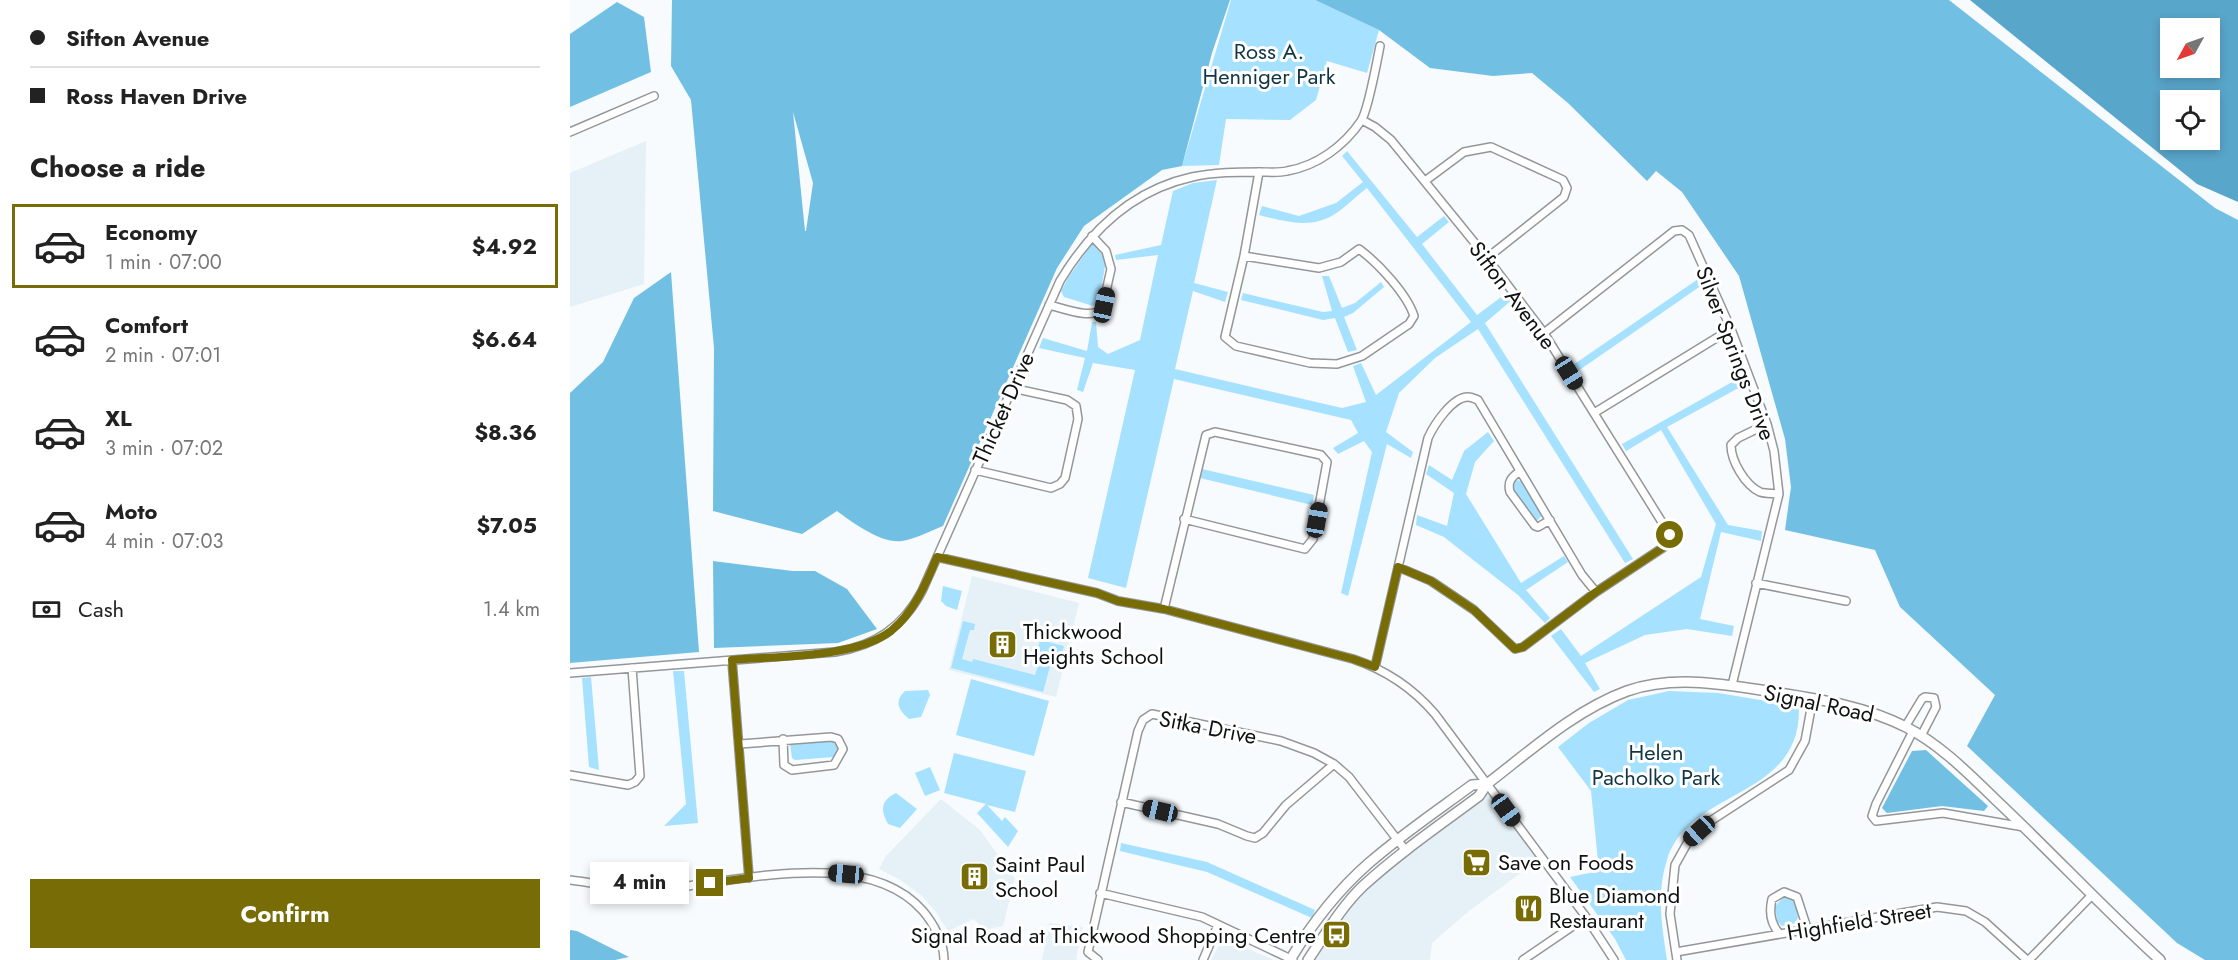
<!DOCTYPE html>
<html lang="en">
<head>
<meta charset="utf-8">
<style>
  :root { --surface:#fff; --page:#f2f2f2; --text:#222; --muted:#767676; --line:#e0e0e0; --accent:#786c07 }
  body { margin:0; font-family:Jost,sans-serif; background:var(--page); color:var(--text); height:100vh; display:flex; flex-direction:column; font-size:22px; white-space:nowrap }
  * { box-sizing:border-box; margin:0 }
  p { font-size:20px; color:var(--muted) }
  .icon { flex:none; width:33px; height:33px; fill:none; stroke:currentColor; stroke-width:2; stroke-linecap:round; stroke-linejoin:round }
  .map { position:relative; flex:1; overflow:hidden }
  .details { display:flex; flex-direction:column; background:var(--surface); width:570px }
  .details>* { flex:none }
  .top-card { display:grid; align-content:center; height:132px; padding:0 30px; background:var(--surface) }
  .needle { width:39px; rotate:230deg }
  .controls { position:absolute; left:1590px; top:18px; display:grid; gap:12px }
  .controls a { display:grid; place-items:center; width:60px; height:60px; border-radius:0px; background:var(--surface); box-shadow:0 3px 9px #0003; font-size:30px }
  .end { position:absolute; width:27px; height:27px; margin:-14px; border:8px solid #786c07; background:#fff; box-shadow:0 0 0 3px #fff }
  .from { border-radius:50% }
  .bubble { position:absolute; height:42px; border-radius:0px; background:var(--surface); box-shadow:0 3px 9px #0003; font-size:20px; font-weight:700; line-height:42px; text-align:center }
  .car { position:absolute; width:18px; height:36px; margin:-18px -9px; border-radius:8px; box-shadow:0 0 4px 2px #0007; background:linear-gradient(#222 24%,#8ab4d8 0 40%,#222 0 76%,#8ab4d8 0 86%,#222 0) }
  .top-card b { display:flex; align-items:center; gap:21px; height:57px; font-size:22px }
  .top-card b+b { border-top:2px solid var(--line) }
  .top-card i { width:15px; height:15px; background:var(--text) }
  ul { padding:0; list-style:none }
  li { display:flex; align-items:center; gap:18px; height:84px; margin:0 12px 9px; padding:0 18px; border:3px solid transparent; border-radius:0px }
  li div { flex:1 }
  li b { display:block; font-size:22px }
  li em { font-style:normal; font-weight:700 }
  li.current { border-color:var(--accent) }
  li>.icon { width:54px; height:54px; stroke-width:1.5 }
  h2 { padding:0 30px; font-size:27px; line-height:72px }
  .pay { display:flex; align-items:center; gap:15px; height:66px; padding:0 30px; font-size:22px }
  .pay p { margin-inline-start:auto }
  .action { display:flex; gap:12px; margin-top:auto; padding:12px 30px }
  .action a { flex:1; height:69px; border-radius:0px; background:var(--accent); color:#fff; font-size:24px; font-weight:700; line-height:69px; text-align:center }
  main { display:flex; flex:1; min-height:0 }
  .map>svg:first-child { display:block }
  .built { fill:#e5f1f7 }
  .green { fill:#a6e1ff }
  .forest { fill:#72bfe4; fill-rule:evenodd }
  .water { fill:#59a6cb; fill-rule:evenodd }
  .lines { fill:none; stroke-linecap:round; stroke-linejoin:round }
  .street-casing { stroke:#949799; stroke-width:10 }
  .secondary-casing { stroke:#949799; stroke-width:12 }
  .street { stroke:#fff; stroke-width:7 }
  .secondary { stroke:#fff; stroke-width:9 }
  .route { stroke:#786c07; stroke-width:8 }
  .labels { text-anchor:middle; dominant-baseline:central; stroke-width:6; stroke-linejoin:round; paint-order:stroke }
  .park-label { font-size:22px; fill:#113544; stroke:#fff }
  .street-label { font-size:22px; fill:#101212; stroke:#fff }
  .poi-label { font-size:22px; fill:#101212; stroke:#fff; text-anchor:start }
</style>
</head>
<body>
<main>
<section class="details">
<div class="top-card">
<b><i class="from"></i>Sifton Avenue</b>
<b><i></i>Ross Haven Drive</b>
</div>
<h2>Choose a ride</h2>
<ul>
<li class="current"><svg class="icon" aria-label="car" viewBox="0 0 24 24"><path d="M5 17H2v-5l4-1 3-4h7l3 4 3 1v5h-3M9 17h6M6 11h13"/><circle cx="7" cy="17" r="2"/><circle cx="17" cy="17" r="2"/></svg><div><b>Economy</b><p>1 min · 07:00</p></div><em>$4.92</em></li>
<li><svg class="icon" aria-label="car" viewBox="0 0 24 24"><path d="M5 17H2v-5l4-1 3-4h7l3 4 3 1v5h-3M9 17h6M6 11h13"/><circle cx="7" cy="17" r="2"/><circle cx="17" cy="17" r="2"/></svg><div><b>Comfort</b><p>2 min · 07:01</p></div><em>$6.64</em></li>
<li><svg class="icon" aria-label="car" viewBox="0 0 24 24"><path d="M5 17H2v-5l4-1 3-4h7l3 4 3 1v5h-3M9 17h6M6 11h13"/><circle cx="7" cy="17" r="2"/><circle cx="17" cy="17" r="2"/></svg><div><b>XL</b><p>3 min · 07:02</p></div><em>$8.36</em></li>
<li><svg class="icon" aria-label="car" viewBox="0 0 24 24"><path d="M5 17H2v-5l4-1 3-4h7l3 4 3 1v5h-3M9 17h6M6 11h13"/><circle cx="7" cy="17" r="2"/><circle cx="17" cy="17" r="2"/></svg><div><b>Moto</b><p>4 min · 07:03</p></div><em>$7.05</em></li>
</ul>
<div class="pay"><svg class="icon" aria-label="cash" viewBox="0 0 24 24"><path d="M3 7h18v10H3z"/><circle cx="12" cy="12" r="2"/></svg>Cash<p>1.4 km</p></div>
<div class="action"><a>Confirm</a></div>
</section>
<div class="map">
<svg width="1668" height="960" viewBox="0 0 1668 960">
  <rect width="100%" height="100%" fill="#f7fbfd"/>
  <path class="built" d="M76,141L74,284L0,307V173Z
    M402,576L509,603L486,697L379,670Z
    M917,784L971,858L899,911L862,943L860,960H738L792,887Z
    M371,799L410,830L445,879L433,926L414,930L404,919L378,931L366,912L352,896L329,879L309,869L315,857Z
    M479,923L513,927L506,959L509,960H472Z
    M653,938L704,960H641Z"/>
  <path class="green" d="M661,0H745L809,30L797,73L757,61L746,100L720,120L656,119L649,165L612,166Z
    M777,151L847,237L874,216L879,222L852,244L907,315L938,292L943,299L915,323L1063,559L1055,563L908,329L865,358L829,393L816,432L843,452L841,458L817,444L778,596L771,593L802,452L794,441L768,454L763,448L788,433L781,420L604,379L556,588L518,578L565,370L523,363L513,392L507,390L515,358L469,348L473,338L517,351L522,322H526L528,347L538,354L570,340L588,255L546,260L545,255L591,245L603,191L623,183L647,180L624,283L658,292L655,302L623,291L605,369L772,408L796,402L783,366L791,363L806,395L901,322L797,188C787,195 778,205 768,212C743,230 716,222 689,215L692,206L729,216L766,203L793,182L772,156Z
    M521,245H526L536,261L529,301L523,306L494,297L491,291L498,278Z
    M752,276H759L772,308L785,303L811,282L814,287L783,313L774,317L787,350L778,352L765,318L753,320L671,300L673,293L753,312L762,311Z
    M1131,277L1135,283L1008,371L1003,365Z
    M1171,377L1174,385L1097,427L1158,525L1192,531L1191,541L1151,532L1130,619L1164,626L1162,636L1117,629L1075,635L1015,663L1030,689L1024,692L981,636L991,629L1011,656L1131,577L1146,524L1091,430L1056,451L1052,444Z
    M918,432L924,441L905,462L896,494L951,583L994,556L998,562L956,590L980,618L975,623L948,595L874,537L846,525L847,515L877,526L884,493L856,474L859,465L882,480L894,451Z
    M632,469L744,495L742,505L630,478Z
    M946,480L951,481L972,515L968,520H964L942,486Z
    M373,586L392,591L387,610L376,606L371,601Z
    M393,621L405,624L404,630H400L392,659L402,662L403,659L465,675L469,662L465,660L470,640L494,646L492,653L484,652L473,692L381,668Z
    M103,671H114L128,823L94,826L116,804Z
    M21,677L29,770L19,767L12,678Z
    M401,679L479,701L464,756L386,735Z
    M358,690L360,695L351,717L339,719C328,710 324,701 335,691Z
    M1099,691L1148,693L1221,705L1229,709C1230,800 1119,788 1097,860C1086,894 1092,926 1097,960H1056L1045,939L1000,877L1029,871L1021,791L988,747L1019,723L1058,700Z
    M263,739L267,742L268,747L264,757L225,760L222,758L220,744L224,741Z
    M384,753L456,771L445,812L417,805L432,821L435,817L448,831L438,847L407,813L416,804L374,793Z
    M360,767L370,790L355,796L345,773Z
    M326,793L347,809L330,828L318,824C310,810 311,800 326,793Z
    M551,843L637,862L745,910L742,918L637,872L550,851Z
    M1213,898H1221L1226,902L1228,917L1226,923L1212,926L1207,921L1205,906Z"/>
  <path class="forest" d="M102,0H660L642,53L612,166L592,170L514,226L487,268L373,526C360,531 345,539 332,541C312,544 283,523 267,511L232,534L143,511L144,348L121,100L101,66ZM223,112L243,183L236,231H235Z
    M745,0H1379L1645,208L1668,220V960H1635L1607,943L1397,746L1425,695L1330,607L1305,550L1215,530L1221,487L1215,439L1169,276L1112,192L1086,171L1077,181L998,103L962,73L923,76L860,68L809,30Z
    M47,2L74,17L81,72L0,107V34Z
    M101,272L129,652L0,663V393L33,362L64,298Z
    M143,561L223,571H245L277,589L307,629L268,643L144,648Z
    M1356,750L1418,806L1414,811L1372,806L1317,813L1312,808L1342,751Z
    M0,930L7,931L59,957L45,960H0Z"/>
  <path class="water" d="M1400,0H1668V202L1627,184ZM1600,28H1640V68H1600ZM1600,100H1640V140H1600Z"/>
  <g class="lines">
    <defs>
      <path id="street" d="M792,120L805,127L821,140L917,258L974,333L1100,535V543L1026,592L953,647L945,649L904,610L861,581L828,567
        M0,132L84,96
        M855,181L894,152L921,147L993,180L997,188L994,197L917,258
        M674,256L749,268L771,262L789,249C808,263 837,294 844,316L839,324L792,356L767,364L740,363L666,346L655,337L674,256L689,172
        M479,305C493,308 521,320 532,309L541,269L536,251L522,236
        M974,333L1104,231L1112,230L1119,235L1161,329L1197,424L1204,451L1209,494L1162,685
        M1024,413L1161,329
        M1197,424L1168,438L1161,445C1161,461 1175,485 1190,492C1196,494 1203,493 1209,494
        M405,470L481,488L490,484L495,478L508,419L506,406L497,400L442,388
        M950,471C942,477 937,481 940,492L965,526L968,527L980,520
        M367,557L527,593L548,601L594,609L783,659C816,670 842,687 865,714L1016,917L1044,960
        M1186,583L1276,601
        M594,609L636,435L645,432L751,455L757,462L743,539L735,549L614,519
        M162,660L179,878
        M805,667L858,438C864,425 882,397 898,397C902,397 905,399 908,400L1012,575L1026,592
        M0,673L265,652C305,646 333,627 352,591L490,281C520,231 563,190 622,177C644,172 668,172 690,172C699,172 709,173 717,171C747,166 774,146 791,121C798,111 807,61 810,46
        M1335,727L1352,699L1355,697L1364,698L1366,707L1351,736
        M1343,731L1306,804L1302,816L1306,821L1373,813L1454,827
        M170,744L261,737L268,739L273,749L264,765L222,770L214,765L213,739
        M0,775L58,785L65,782L70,776L62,668
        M551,802L648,824L677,836L685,838L693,833L716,805L764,764
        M0,880C26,883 55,890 81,890C93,890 106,887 118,886C187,877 301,851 353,911C364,924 374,943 374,960
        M530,893L632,917L723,960
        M1209,933C1200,923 1199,912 1202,899L1214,892L1227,897L1237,928
        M1106,952L1367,907L1396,911L1415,922L1457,960
        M528,960L518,952L568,731L573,720L582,714L711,741L744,753L764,764L779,777L836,851
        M633,960L648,925
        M953,960L1016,917
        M1107,960L1100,914L1105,865L1119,840L1139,822L1219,770L1235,741L1243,698
        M1459,960L1522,895"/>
      <path id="secondary" d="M720,960C741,925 768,890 799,863C831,835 868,810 902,785L917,784
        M738,960C755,935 771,907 793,886C829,853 870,825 909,796L917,784C960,751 1005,710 1057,691C1101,676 1146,683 1191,690C1240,698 1291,704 1336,727C1371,745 1399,774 1427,801C1482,853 1534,909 1590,960"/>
    </defs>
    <use href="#street" class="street-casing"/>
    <use href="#secondary" class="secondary-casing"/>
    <use href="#street" class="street"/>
    <use href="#secondary" class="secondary"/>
  </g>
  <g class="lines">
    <path class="route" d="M140,883L179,878L162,660C206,656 286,658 321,631C344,612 356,584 367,557L527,593L548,601L594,609L783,659L805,667L828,567L861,581L904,610L945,649L953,647L1026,592L1100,543V535"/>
  </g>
  <defs>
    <symbol id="building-square" viewBox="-11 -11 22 22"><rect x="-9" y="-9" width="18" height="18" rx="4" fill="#786c07" stroke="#fff"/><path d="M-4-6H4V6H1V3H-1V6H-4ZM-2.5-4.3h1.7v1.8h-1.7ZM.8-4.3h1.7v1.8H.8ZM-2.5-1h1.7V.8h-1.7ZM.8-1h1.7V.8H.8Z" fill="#fff"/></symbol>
    <symbol id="supermarket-square" viewBox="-11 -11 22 22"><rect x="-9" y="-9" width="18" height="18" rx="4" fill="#786c07" stroke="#fff"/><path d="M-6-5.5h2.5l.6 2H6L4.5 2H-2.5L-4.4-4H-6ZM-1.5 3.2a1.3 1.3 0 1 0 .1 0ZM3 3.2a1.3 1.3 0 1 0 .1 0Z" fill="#fff"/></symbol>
    <symbol id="restaurant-square" viewBox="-11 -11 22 22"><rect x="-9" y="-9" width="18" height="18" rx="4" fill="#786c07" stroke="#fff"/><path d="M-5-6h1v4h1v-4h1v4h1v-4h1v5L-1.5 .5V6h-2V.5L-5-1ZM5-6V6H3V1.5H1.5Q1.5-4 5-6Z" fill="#fff"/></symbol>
    <symbol id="bus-square" viewBox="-11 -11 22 22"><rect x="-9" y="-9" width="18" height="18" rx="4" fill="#786c07" stroke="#fff"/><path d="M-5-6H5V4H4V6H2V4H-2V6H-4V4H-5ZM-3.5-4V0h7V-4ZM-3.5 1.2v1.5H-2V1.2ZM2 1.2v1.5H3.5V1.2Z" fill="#fff"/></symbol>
  </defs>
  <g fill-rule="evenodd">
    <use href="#building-square" x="416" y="628" width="33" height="33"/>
    <use href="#supermarket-square" x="890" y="846" width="33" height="33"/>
    <use href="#building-square" x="388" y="860" width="33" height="33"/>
    <use href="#restaurant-square" x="942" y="892" width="33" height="33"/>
    <use href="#bus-square" x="750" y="918" width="33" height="33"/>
  </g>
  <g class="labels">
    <g class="park-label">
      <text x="699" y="51">Ross A.<tspan x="699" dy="25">Henniger Park</tspan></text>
      <text x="1086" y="752">Helen<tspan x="1086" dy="25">Pacholko Park</tspan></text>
    </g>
    <g class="street-label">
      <text transform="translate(943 295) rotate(53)">Sifton Avenue</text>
      <text transform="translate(1166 353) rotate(69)">Silver Springs Drive</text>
      <text transform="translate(433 408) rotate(-66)">Thicket Drive</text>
      <text transform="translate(1249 703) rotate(12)">Signal Road</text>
      <text transform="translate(638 727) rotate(11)">Sitka Drive</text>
      <text transform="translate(1289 921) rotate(-9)">Highfield Street</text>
    </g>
    <g class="poi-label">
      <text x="453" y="631">Thickwood<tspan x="453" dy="25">Heights School</tspan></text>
      <text x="928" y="862">Save on Foods</text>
      <text x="425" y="864">Saint Paul<tspan x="425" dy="25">School</tspan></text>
      <text x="979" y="895">Blue Diamond<tspan x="979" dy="25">Restaurant</tspan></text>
      <text x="746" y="935" text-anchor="end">Signal Road at Thickwood Shopping Centre</text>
    </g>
  </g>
</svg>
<div class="controls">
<a><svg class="needle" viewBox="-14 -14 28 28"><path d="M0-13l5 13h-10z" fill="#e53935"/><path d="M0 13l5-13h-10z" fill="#767676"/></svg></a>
<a><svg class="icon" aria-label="locate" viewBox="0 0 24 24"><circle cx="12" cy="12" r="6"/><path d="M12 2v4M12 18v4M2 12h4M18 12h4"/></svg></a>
</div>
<i class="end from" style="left:1100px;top:535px"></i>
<i class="end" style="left:140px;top:883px"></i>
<div class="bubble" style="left:20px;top:862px;width:99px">4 min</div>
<i class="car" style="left:534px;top:305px;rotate:12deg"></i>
<i class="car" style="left:999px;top:373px;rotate:148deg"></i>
<i class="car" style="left:747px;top:520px;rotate:10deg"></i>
<i class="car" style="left:936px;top:810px;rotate:144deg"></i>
<i class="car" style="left:590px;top:811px;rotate:283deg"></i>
<i class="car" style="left:1129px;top:831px;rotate:228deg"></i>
<i class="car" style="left:276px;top:874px;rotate:275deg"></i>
</div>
</main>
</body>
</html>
